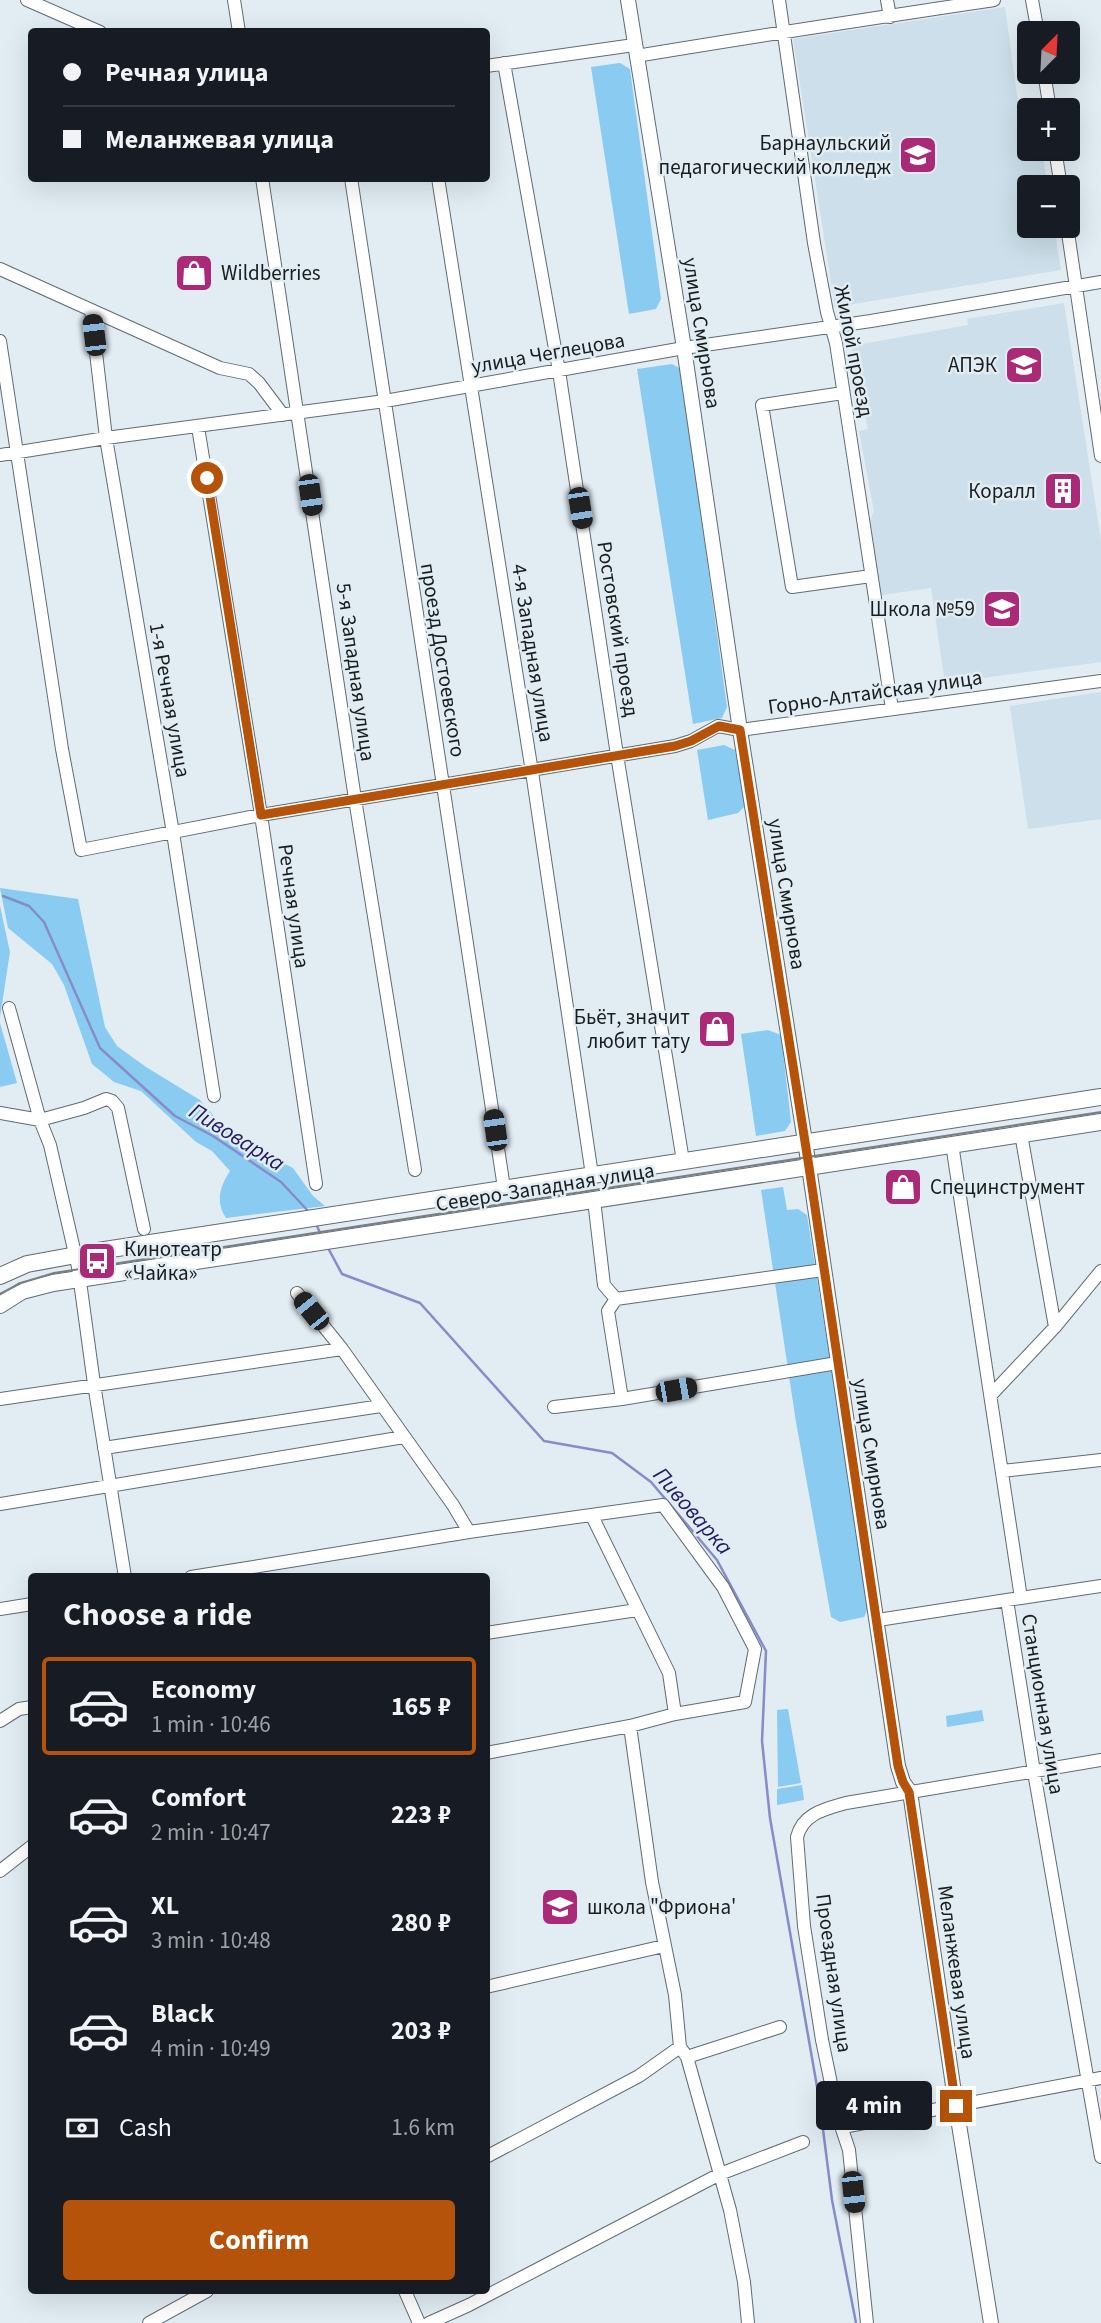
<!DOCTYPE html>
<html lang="en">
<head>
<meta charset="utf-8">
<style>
  :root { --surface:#171b24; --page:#20242c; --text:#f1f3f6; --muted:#9ea1a6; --line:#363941; --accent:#b45309 }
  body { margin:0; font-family:"Source Sans 3",sans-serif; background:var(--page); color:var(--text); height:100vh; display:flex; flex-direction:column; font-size:26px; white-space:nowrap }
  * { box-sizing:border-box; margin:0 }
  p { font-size:23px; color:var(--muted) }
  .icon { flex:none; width:38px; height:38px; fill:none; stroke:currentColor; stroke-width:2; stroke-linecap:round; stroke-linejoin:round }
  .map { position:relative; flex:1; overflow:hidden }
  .sheet { position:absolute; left:28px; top:1573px; width:462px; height:721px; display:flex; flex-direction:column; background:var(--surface); border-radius:7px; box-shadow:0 7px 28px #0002 }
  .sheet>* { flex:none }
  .hud { position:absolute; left:28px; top:28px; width:462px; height:154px; border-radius:7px; box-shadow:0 7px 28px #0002; display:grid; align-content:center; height:154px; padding:0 35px; background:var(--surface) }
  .needle { width:46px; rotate:24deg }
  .buttons { position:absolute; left:1017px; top:21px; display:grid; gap:14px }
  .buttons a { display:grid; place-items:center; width:63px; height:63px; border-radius:7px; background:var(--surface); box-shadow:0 7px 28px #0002; font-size:35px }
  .end { position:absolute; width:32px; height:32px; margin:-16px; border:9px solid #b45309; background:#fff; box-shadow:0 0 0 4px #fff }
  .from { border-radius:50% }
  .bubble { position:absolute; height:49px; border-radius:7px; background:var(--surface); box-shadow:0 7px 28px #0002; font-size:23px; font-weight:700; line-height:49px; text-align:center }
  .car { position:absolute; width:21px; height:42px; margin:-21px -10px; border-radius:9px; box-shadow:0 0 5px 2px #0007; background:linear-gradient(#222 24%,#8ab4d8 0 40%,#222 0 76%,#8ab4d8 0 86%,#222 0) }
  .hud b { display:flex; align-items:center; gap:24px; height:66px; font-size:26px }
  .hud b+b { border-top:2px solid var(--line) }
  .hud i { width:18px; height:18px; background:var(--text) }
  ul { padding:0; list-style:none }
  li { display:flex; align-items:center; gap:21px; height:98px; margin:0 14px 10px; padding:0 21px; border:4px solid transparent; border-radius:7px }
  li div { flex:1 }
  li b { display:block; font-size:26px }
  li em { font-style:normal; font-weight:700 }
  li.current { border-color:var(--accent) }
  li>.icon { width:63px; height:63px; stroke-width:1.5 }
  h2 { padding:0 35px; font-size:32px; line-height:84px }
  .pay { display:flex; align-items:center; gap:18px; height:77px; padding:0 35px; font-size:26px }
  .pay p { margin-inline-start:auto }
  .primary-button { display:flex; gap:14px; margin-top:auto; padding:14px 35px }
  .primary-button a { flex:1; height:80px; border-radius:7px; background:var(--accent); color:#fff; font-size:28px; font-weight:700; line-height:80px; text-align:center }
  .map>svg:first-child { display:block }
  .built { fill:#ccdfea }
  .green { fill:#8accf1 }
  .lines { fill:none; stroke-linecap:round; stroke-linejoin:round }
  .stream { stroke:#868cc8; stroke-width:2.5 }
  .minor-casing { stroke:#616b71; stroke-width:14 }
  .tertiary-casing { stroke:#616b71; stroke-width:16 }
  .secondary-casing { stroke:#616b71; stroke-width:18 }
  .minor { stroke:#fff; stroke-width:12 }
  .tertiary { stroke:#fff; stroke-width:14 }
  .secondary { stroke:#fff; stroke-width:16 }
  .tram { stroke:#777f83; stroke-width:2 }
  .route { stroke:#b45309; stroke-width:9 }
  .labels { text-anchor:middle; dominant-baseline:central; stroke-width:5; stroke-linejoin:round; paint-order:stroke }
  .poi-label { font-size:21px; fill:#181d1f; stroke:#e1ecf3; text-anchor:end }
  .street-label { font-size:21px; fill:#181d1f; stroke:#e1ecf3 }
  .water-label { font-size:23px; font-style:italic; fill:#231d64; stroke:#e1ecf3 }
</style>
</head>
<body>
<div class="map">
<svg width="1101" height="2323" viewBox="0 0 1101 2323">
  <rect width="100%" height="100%" fill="#e1ecf3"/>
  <path class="built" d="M1005,7L1026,160L1043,157L1048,187H1029V226H1054L1061,270L835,307L793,39Z
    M1064,303L1101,540V662L945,683L931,588L881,595L870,521L874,511L859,431L868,429L851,346L968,325L967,319Z
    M1101,692V819L1028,829L1010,706Z"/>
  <path class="green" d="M620,63L630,69L661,299L656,309L629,314L591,67Z
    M672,364L681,369L727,707L722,718L693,724L637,369Z
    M724,745L735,750L745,806L738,813L708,820L697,750Z
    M0,888L78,899L105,1027L117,1046L146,1067L200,1100L242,1148L273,1158L293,1168L313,1196L325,1206L226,1218C215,1202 220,1186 230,1171L212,1151L196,1142L141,1091L114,1082L92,1064L64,985L52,964L8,928Z
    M0,906L10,952L0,1017Z
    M0,1023L17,1083L0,1087Z
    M768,1030L781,1035L791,1122L785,1131L756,1136L741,1034Z
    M783,1187L787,1210L798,1209L807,1215L869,1607L864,1617L840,1622L831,1617L796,1422L761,1190Z
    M788,1709L801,1783L778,1787L777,1710Z
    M982,1710L984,1721L947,1727L946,1716Z
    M802,1785L804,1800L777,1805V1789Z"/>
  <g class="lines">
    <path class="stream" d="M3,896L29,906L44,922L100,1048L175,1116L213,1136L281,1182L309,1212
      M316,1224L322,1237
      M327,1246L342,1274L420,1303L544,1441L612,1453L651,1482L717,1560L766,1651L762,1741L770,1818L819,2098L832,2200L856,2323"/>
    <defs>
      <path id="minor" d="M27,0L100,32
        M234,0L239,32
        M779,0L814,243L827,312L836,343L892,709
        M887,0L890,17
        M1032,0L1038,33
        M636,56C755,36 875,18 994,0
        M504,63L559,371L617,755L683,1161
        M486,66L634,45
        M1044,72L1050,110
        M1055,149L1061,187
        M262,178L355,799L415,1170
        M351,178L504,1188
        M438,178L532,772L592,1175
        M1067,226L1101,456
        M0,269L220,368L249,374L259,383L283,415
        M91,310L106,438L173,833L214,1096
        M0,341L62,749L81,850L261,815L675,746L691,741L718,726L740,730L1101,681
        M843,393L762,405L792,587L871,576
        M198,427L261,815L316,1184
        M0,455L106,438L385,401L684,348L871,321L1101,282
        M9,1008L40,1120L50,1145L78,1267L94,1384L125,1577
        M0,1113L40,1120L84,1108L106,1099L112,1101L118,1108L144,1229
        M1021,1134L1055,1327
        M952,1144L1021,1598L1007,1600L1034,1772L1101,2157
        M594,1200L604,1285L616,1299L608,1311L622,1399
        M297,1293L342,1349L453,1505L469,1532
        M616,1299L823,1270
        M991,1395L1055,1327L1101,1271
        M0,1399L342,1349
        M554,1407L622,1399L837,1363
        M104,1448L381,1406
        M1002,1471L1101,1460
        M0,1504L404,1437
        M592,1516L669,1673L675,1714
        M191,1577L469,1532L663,1505L723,1587L755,1649L745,1702L675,1714L630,1726L486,1753
        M1021,1598L1101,1586
        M0,1609L32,1604
        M878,1620L1007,1600
        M486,1633L637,1610
        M0,1721L19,1709L32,1707
        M630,1726L652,1882L675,1995L680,2047L687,2057L730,2210L744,2282L748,2323
        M0,1871L32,1846
        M486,1987L664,1946
        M687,2057L780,2027
        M843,2127L1101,2078
        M486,2157L639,2076L680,2047
        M405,2291L419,2323
        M149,2323L207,2291
        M429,2323L469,2305L720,2174L803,2142
        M867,2323L849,2150L838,2117L822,2040L804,1926L797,1837C803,1813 826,1809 846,1803L1101,1760"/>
      <path id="tertiary" d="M628,0L684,348L740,730L809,1167L898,1766L903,1782L910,1792L956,2106L991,2323"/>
      <path id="secondary" d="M0,1276L27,1264L98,1251L1101,1097
        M0,1305L22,1291L53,1283L1101,1122"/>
    </defs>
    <use href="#minor" class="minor-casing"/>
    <use href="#tertiary" class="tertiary-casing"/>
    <use href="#secondary" class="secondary-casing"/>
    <use href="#minor" class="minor"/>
    <use href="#tertiary" class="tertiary"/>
    <use href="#secondary" class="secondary"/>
    <path class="tram" d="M0,1294L21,1283L54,1273L1101,1112"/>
  </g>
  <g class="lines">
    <path class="route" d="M207,478L261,815L675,746L691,741L719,726L740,730L809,1167L898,1766L903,1782L909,1792L956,2106"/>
  </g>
  <defs>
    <symbol id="university-square" viewBox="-11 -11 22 22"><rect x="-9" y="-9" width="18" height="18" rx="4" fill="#aa2a78" stroke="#e1ecf3"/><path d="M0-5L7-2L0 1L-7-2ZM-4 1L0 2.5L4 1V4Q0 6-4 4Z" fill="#fff"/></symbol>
    <symbol id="shop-square" viewBox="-11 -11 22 22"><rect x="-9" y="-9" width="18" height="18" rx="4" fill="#aa2a78" stroke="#e1ecf3"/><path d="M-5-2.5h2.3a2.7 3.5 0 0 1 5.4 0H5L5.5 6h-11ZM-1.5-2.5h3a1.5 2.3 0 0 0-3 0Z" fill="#fff"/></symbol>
    <symbol id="building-square" viewBox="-11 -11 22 22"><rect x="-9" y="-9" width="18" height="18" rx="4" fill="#aa2a78" stroke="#e1ecf3"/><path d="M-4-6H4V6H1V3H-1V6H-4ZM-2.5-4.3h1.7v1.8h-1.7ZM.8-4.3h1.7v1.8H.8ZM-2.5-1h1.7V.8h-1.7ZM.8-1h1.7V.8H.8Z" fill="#fff"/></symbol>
    <symbol id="school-square" viewBox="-11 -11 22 22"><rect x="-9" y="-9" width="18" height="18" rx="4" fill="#aa2a78" stroke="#e1ecf3"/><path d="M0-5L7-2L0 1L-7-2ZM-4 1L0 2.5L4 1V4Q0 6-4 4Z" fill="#fff"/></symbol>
    <symbol id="bus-square" viewBox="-11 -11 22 22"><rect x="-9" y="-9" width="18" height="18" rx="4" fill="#aa2a78" stroke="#e1ecf3"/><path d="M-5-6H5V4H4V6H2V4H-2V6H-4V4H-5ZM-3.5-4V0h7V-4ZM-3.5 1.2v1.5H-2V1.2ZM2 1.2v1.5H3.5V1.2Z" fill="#fff"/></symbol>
  </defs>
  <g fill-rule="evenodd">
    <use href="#university-square" x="896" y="133" width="44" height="44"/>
    <use href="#shop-square" x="172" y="251" width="44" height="44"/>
    <use href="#university-square" x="1002" y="343" width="44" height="44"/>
    <use href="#building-square" x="1041" y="469" width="44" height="44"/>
    <use href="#school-square" x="980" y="587" width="44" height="44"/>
    <use href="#shop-square" x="695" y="1007" width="44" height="44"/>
    <use href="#shop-square" x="881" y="1165" width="44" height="44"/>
    <use href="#bus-square" x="75" y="1239" width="44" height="44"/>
    <use href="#school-square" x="538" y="1885" width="44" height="44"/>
  </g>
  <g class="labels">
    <g class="poi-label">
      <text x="891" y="143">Барнаульский<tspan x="891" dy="24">педагогический колледж</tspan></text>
      <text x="221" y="273" text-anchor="start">Wildberries</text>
      <text x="997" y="365">АПЭК</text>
      <text x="1036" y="491">Коралл</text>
      <text x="975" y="609">Школа №59</text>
      <text x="690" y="1017">Бьёт, значит<tspan x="690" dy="24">любит тату</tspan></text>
      <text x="930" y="1187" text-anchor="start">Специнструмент</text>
      <text x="124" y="1249" text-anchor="start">Кинотеатр<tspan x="124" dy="24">«Чайка»</tspan></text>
      <text x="587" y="1907" text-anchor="start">школа "Фриона'</text>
    </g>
    <g class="street-label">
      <text transform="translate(702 333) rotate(81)">улица Смирнова</text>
      <text transform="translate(854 351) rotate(79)">Жилой проезд</text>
      <text transform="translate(548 353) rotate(-10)">улица Чеглецова</text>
      <text transform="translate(618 629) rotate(81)">Ростовский проезд</text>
      <text transform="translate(533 653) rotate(81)">4-я Западная улица</text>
      <text transform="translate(443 660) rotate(81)">проезд Достоевского</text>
      <text transform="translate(356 672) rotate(82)">5-я Западная улица</text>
      <text transform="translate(875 692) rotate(-8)">Горно-Алтайская улица</text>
      <text transform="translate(170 700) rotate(80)">1-я Речная улица</text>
      <text transform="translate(787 894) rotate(81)">улица Смирнова</text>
      <text transform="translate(294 906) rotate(82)">Речная улица</text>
      <text transform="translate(545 1187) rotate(-9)">Северо-Западная улица</text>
      <text transform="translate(872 1454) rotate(81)">улица Смирнова</text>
      <text transform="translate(1043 1704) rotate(81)">Станционная улица</text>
      <text transform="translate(957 1972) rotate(82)">Меланжевая улица</text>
      <text transform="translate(834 1973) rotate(82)">Проездная улица</text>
    </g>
    <g class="water-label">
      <text transform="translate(237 1137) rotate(32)">Пивоварка</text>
      <text transform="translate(693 1511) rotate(49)">Пивоварка</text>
    </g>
  </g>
</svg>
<div class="buttons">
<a><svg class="needle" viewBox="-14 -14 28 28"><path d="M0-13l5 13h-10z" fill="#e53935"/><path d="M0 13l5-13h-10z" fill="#9ea1a6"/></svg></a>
<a>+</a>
<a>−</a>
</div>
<i class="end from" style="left:207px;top:478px"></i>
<i class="end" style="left:956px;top:2106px"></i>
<div class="bubble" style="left:816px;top:2081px;width:116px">4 min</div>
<i class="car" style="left:94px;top:335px;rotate:353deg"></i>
<i class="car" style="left:310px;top:495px;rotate:172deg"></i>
<i class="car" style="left:580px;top:508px;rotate:171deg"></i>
<i class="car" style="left:495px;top:1130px;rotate:352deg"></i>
<i class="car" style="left:311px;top:1311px;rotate:321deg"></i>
<i class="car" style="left:676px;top:1390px;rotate:80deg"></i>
<i class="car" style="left:853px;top:2192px;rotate:174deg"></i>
<div class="hud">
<b><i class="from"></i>Речная улица</b>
<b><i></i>Меланжевая улица</b>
</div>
<section class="sheet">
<h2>Choose a ride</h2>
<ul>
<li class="current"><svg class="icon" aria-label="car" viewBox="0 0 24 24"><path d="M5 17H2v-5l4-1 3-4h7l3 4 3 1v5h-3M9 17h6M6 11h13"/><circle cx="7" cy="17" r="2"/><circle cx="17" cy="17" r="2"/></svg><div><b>Economy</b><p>1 min · 10:46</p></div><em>165 ₽</em></li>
<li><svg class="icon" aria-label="car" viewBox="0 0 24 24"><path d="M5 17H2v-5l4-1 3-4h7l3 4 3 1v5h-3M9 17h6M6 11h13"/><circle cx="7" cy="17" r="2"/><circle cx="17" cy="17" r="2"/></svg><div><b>Comfort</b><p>2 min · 10:47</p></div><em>223 ₽</em></li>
<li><svg class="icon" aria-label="car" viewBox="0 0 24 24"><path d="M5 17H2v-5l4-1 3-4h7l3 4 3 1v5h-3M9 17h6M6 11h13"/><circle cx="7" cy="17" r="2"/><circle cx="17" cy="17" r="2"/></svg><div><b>XL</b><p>3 min · 10:48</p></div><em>280 ₽</em></li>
<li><svg class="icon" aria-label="car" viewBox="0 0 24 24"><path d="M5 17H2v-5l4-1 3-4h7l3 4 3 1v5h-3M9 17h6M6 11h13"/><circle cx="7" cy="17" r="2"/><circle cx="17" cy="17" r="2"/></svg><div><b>Black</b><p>4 min · 10:49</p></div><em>203 ₽</em></li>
</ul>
<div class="pay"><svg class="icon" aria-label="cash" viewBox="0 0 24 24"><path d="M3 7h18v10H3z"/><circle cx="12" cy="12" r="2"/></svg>Cash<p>1.6 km</p></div>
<div class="primary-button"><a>Confirm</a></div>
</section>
</div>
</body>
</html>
